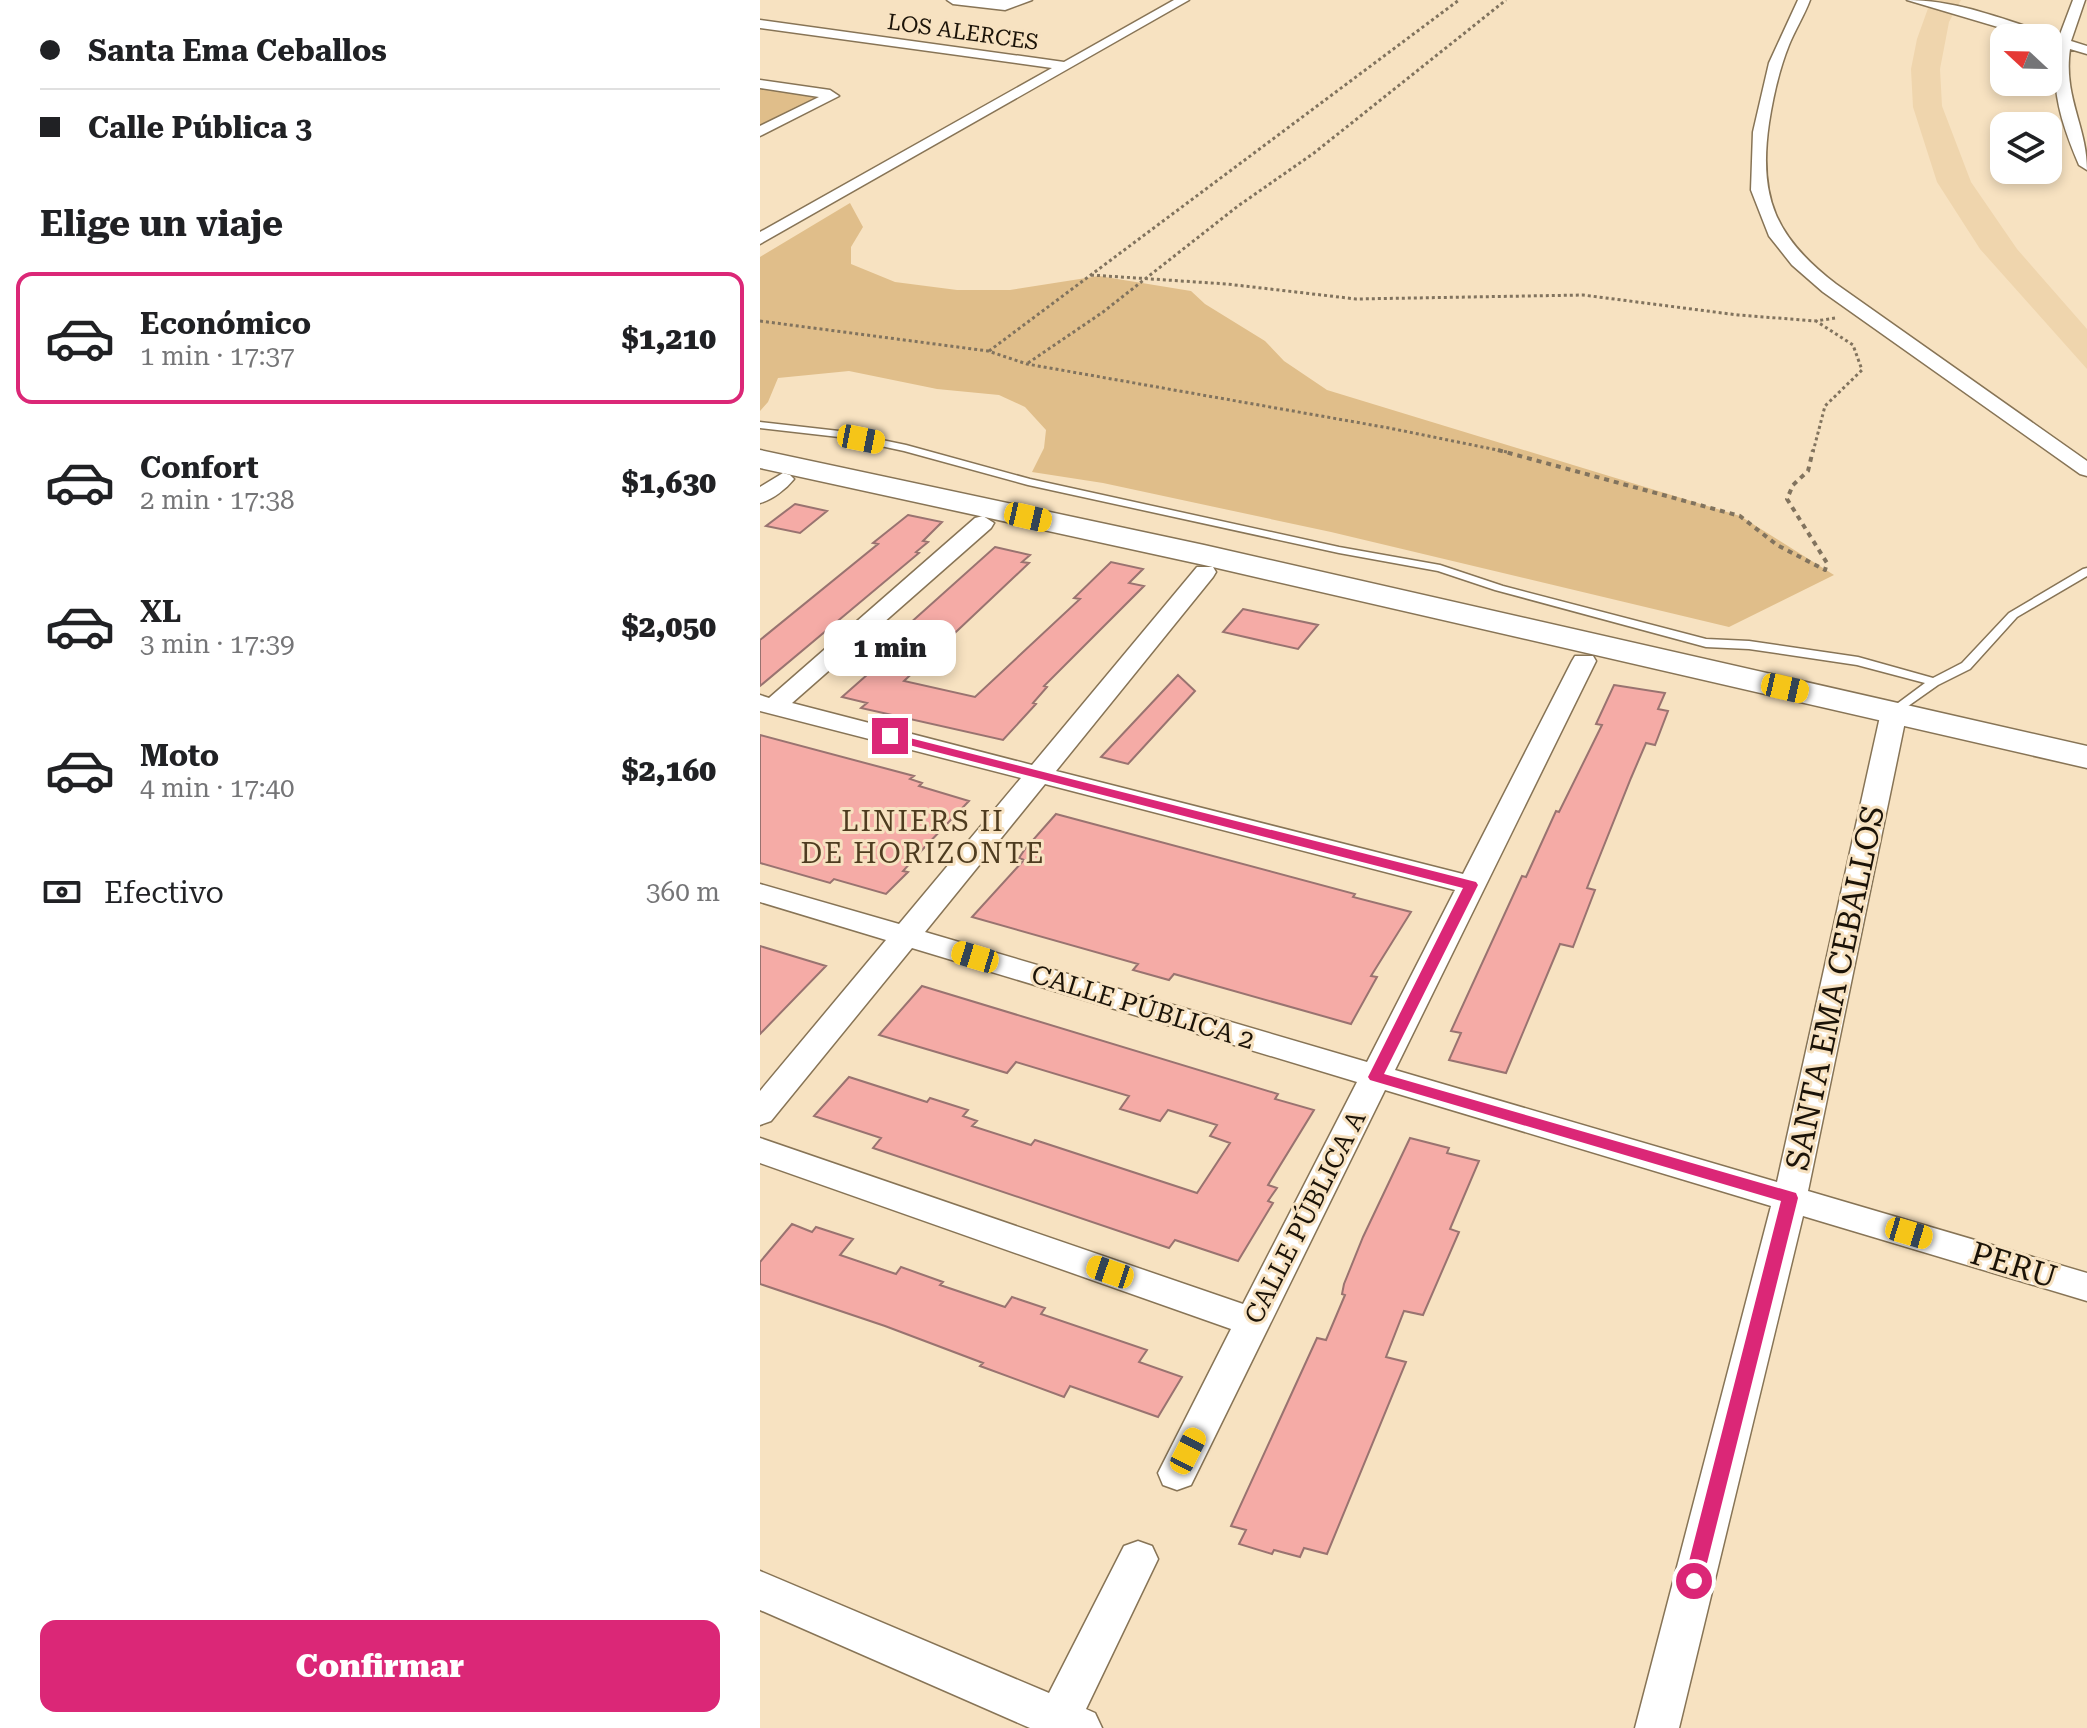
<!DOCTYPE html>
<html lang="es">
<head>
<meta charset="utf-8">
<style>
  :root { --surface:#fff; --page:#f2f2f2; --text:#202124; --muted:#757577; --line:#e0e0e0; --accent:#db2777 }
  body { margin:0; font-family:"Roboto Serif",serif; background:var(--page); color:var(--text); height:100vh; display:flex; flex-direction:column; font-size:30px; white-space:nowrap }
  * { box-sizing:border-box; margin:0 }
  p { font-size:26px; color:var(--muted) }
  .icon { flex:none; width:44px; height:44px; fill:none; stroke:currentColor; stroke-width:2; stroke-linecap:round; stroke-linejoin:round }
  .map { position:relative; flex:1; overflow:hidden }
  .sheet { display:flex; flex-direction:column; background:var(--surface); width:760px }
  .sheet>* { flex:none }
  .hud { display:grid; align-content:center; height:176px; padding:0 40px; background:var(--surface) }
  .needle { width:52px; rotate:292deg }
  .controls { position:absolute; left:1230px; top:24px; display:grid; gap:16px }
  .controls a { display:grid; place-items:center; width:72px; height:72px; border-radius:16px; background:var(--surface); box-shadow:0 4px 12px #0003; font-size:40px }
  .end { position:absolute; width:36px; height:36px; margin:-18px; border:10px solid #db2777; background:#fff; box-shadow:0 0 0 4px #fff }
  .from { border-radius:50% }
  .bubble { position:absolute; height:56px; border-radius:16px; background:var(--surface); box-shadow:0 4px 12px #0003; font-size:26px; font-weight:800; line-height:56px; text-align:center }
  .car { position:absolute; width:24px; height:48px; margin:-24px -12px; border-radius:10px; box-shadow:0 0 6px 2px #0007; background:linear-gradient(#f5c518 24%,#345 0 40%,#f5c518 0 76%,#345 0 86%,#f5c518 0) }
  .hud b { display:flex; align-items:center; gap:28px; height:76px; font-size:30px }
  .hud b+b { border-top:2px solid var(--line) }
  .hud i { width:20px; height:20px; background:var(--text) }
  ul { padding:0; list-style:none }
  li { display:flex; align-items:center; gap:24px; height:132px; margin:0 16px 12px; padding:0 24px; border:4px solid transparent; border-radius:16px }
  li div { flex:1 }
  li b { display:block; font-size:30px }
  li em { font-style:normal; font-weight:800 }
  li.on { border-color:var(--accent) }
  li>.icon { width:72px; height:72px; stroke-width:1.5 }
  h2 { padding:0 40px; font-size:36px; line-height:96px }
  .pay { display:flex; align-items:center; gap:20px; height:88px; padding:0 40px; font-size:30px }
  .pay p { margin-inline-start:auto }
  .primary-button { display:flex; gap:16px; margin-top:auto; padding:16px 40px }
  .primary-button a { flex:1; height:92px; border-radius:16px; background:var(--accent); color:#fff; font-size:32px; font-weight:800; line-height:92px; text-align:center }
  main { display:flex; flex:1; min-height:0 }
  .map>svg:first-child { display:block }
  .built { fill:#efd5ad }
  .green { fill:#e0be8a }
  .building { fill:#f5aba6; stroke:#997370; stroke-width:2 }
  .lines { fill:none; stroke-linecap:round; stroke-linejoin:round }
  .lane-casing { stroke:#877456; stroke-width:3 }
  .street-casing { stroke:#877456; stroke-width:3 }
  .secondary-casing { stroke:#877456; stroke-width:3 }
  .path-far1 { stroke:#81735e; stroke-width:3; stroke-dasharray:3 3; stroke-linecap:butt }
  .path { stroke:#81735e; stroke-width:4; stroke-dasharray:5 5; stroke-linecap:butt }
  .lane { fill:#fff; fill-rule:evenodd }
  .street { fill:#fff; fill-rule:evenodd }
  .secondary { fill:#fff; fill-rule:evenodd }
  .route { fill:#db2777 }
  .labels { text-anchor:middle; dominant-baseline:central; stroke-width:6; stroke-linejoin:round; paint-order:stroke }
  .far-street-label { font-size:22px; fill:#1b1308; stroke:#f7e2c1 }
  .street-label { font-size:26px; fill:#1b1308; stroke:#f7e2c1 }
  .neighbourhood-label { font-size:28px; letter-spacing:2px; fill:#4e3c20; stroke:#f7e2c1 }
  .near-street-label { font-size:32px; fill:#1b1308; stroke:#f7e2c1 }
</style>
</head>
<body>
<main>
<section class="sheet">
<div class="hud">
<b><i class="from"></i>Santa Ema Ceballos</b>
<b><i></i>Calle Pública 3</b>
</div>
<h2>Elige un viaje</h2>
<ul>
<li class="on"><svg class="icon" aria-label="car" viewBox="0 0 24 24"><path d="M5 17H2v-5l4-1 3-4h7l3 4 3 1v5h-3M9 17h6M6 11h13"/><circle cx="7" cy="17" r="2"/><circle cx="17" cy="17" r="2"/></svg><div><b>Económico</b><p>1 min · 17:37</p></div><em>$1,210</em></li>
<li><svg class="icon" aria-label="car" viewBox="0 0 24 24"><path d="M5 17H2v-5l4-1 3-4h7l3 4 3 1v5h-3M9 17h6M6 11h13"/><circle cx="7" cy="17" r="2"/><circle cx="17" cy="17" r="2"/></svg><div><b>Confort</b><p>2 min · 17:38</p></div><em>$1,630</em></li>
<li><svg class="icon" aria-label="car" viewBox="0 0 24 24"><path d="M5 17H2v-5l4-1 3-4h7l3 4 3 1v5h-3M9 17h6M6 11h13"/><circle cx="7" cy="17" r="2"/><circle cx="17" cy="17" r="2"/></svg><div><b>XL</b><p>3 min · 17:39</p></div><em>$2,050</em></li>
<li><svg class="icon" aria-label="car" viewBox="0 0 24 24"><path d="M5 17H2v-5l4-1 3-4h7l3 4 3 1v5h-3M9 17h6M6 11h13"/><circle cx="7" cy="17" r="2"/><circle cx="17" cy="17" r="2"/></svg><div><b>Moto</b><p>4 min · 17:40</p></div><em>$2,160</em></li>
</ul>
<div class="pay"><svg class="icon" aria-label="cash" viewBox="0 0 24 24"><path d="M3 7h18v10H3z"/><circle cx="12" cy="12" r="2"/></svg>Efectivo<p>360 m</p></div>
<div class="primary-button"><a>Confirmar</a></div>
</section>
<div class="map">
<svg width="1327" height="1728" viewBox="0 0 1327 1728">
  <rect width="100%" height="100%" fill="#f7e2c1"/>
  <path class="built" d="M1171,0H1201L1189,22L1180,69L1182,106L1211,182L1257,249L1327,329V369L1220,249L1177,182L1153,107L1151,69L1157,39Z"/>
  <path class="green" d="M0,84L70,94L0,132Z
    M90,203L103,227L91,247V264L135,282L197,290H250L339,276L431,291L445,304L505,341L524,361L567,390L980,516L1074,575L969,627L571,532L343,483L272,472L284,448L286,430L265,407L239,395L177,389L89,371L18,378L8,402L0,411V257Z"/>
  <path class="building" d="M35,504L67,511L40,533L6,526Z
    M148,515L182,522L163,541L168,542L156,552L159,553L0,686V640L118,544L113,543Z
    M235,547L270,555L262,562L269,563L144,681L215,697L320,599L314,598L351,562L383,569L369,583L384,586L284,686L287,687L273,703L276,704L243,740L101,708L107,703L82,697L125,659L117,657L152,626L148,625Z
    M483,609L558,625L538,649L463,632Z
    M418,675L435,691L368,764L341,757Z
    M854,685L905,693L898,709L908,711L895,745L886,743L871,778L827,888L835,890L813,947L800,944L746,1073L689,1060L701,1033L691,1031L762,876L766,877L796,811L799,812L842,725L836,724Z
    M0,735L154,776L150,779L162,783L159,786L209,801L162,850L143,871L148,872L126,894L74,879L70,883L0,863Z
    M296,814L595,894L593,897L651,912L611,976L617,977L591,1024L414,974L409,980L373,970L378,964L212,917L264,860L259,858L265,849Z
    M0,946L66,966L0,1034Z
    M162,986L518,1094L515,1099L554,1110L508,1185L517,1188L508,1201L513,1203L478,1261L415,1240L409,1248L113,1148L121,1138L54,1116L89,1077L167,1102L170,1098L208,1110L203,1116L217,1121L212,1126L271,1145L275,1140L437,1193L470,1143L450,1136L457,1125L408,1110L400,1121L360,1109L369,1096L256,1062L247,1073L119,1035Z
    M650,1138L689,1148L687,1153L719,1161L690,1229L699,1232L663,1315L644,1311L626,1357L646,1362L567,1554L544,1548L540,1557L514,1550L512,1554L479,1544L486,1530L471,1526L557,1338L566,1340L585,1295L582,1294L584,1284L603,1237Z
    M32,1224L52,1232L56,1227L93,1239L80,1255L136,1274L141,1267L183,1282L180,1285L245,1307L252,1297L285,1308L281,1314L387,1350L379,1362L422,1377L398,1417L310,1386L304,1397L220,1366L223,1363L125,1326L0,1284V1262Z"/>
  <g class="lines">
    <defs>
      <path id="lane" d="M0,422L79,431L146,445L270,479L579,547L680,565L743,586L946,639L989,641L1098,657L1173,678L1202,663L1249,613L1323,569L1327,568V576L1257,617L1210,669L1178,685L1134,716L1128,712L1130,709L1165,683L1097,665L989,649L946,647L735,590L678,571L579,553L268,485L144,451L79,437L0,428Z"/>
      <path id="street" d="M187,0H272L245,10L193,4Z
        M414,0H429L0,244V232L292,68L0,28V20L304,62Z
        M1038,0H1050C1044,16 1035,30 1029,45C1019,70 1013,97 1009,123C998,198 1016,238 1076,284L1327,461V476L1320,474L1063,292L1032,265L1009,236L991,190L993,132L1009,63Z
        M1147,0C1199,0 1250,22 1299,37L1313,0H1325L1311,41L1327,46V54L1310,49C1303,97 1327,126 1327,170L1319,165C1302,125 1290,89 1297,45L1288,42V38H1275Z
        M0,80L70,90L79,96L0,136V126L59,97L0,88Z
        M23,473L30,475L34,479C26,489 12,500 0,503V487Z
        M223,516L234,523L231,528L32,703L272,765L437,567H453L456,572L453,577L296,771L703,874L812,661L815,656H833L836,661L635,1070L1017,1182L1121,712L1125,707H1143L1147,712L1048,1191L1327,1273V1301L1043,1216L919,1728H875L1011,1206L625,1090L431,1485L417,1490L403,1485L398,1473L471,1329L0,1163V1138L483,1304L597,1082L152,948L11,1121L0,1125V1091L126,940L0,902V884L139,924L261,778L0,711V695L9,698L215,518ZM285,784L695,890L607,1062L165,932Z
        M378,1541L392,1546L398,1559L326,1709L335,1713L342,1728H270L0,1610V1571L289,1693L364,1546Z"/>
      <path id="secondary" d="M0,450L444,545L1327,746V768L444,565L0,468Z"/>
    </defs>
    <use href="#lane" class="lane-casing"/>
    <use href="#street" class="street-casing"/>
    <use href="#secondary" class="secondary-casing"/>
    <path class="path-far1" d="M331,275L467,284L596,299L823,295L978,315L1056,321L1075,318
      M0,321L228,351L267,364L629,428L747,452
      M229,351L699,0
      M268,363L343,312L478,206L554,153L746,0
      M1053,452L1065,406L1102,370L1093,345L1056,321"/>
    <path class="path" d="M738,450L980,516L1017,545L1065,570L1067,563L1027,499L1033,485L1048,471L1053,450"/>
    <use href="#lane" class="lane"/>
    <use href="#street" class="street"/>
    <use href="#secondary" class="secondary"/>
  </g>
  <path class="route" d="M130,733L716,882L718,885L624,1074L1036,1193L1038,1198L941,1587L934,1589L927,1587L924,1581L1021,1201L610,1080L608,1077L703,888L126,739L124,736Z"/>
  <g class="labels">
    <g class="far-street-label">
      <text transform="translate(203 32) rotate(8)">LOS ALERCES</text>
    </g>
    <g class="street-label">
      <text transform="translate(383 1007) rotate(17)">CALLE PÚBLICA 2</text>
      <text transform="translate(545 1217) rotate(-63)">CALLE PÚBLICA A</text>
    </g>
    <g class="neighbourhood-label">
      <text x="163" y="821">LINIERS II<tspan x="163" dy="32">DE HORIZONTE</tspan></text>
    </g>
    <g class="near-street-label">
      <text transform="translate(1075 988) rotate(-78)">SANTA EMA CEBALLOS</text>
      <text transform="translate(1254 1265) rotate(17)">PERU</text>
    </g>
  </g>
</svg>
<div class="controls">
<a><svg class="needle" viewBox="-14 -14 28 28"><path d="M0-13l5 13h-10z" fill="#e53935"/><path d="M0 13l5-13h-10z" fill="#757577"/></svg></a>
<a><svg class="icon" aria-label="layers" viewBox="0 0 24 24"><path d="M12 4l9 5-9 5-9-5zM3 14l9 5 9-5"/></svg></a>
</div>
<i class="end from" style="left:934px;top:1581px"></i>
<i class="end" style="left:130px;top:736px"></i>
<div class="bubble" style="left:64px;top:620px;width:132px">1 min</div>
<i class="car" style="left:101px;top:439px;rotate:101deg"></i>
<i class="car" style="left:268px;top:517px;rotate:103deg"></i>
<i class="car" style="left:1025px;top:688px;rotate:103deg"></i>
<i class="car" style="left:215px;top:957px;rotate:287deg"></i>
<i class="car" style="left:1149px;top:1233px;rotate:107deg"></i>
<i class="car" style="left:350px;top:1272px;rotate:289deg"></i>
<i class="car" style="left:428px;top:1451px;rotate:27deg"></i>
</div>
</main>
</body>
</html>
